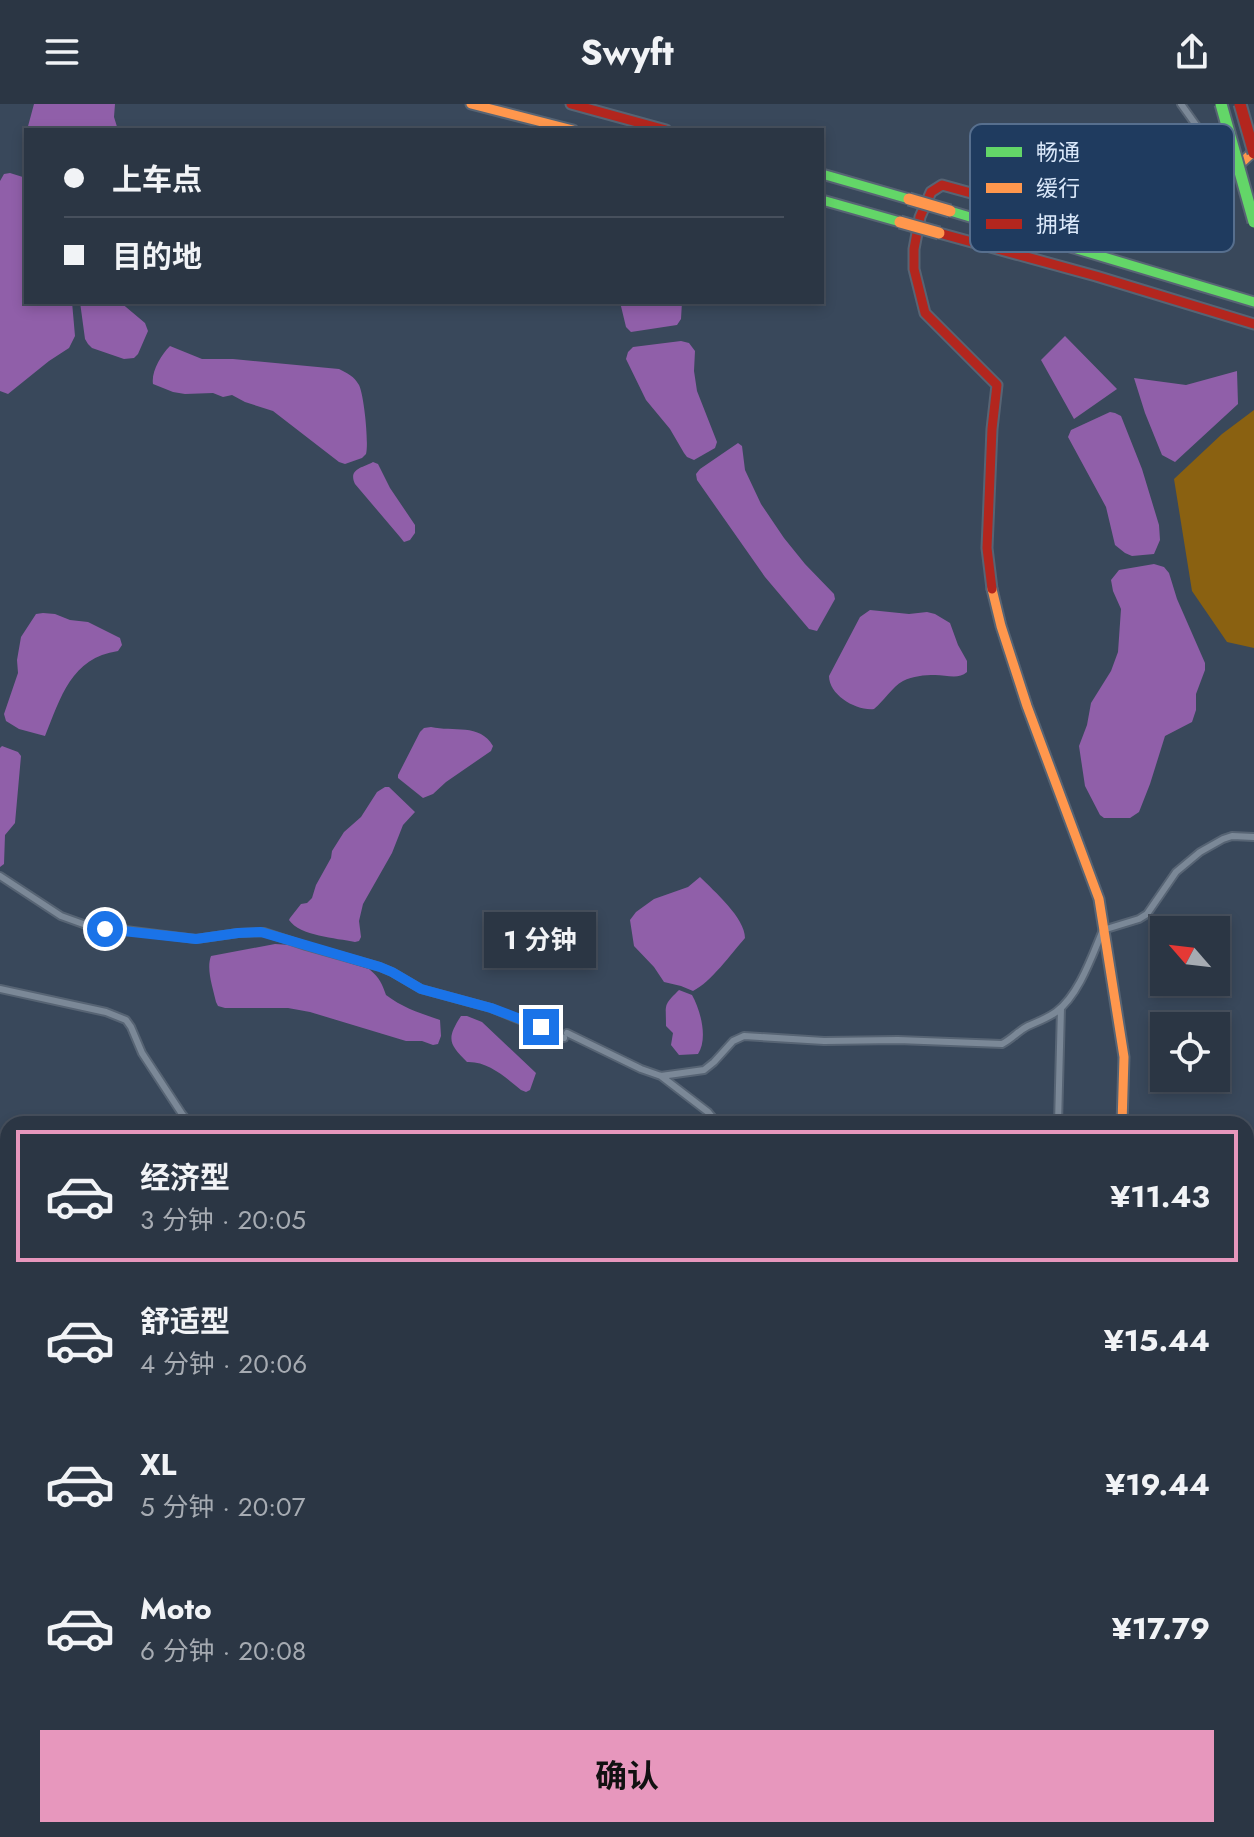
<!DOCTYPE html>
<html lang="zh">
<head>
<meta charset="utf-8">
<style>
  :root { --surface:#2b3644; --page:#333e4b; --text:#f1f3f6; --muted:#a6abb2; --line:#47505d; --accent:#e797bd }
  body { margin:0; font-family:Jost,"Noto Sans SC",sans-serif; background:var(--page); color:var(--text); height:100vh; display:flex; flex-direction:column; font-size:30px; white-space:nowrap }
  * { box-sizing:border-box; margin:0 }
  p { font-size:26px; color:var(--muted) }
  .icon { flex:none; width:44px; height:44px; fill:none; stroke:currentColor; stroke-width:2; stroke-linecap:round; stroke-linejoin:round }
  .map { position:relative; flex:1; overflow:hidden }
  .drawer { position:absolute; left:0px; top:1012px; width:1254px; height:722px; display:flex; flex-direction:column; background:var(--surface); border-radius:24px 24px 0 0; box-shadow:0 4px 12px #0003,0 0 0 2px var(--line) }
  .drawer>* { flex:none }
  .hud { position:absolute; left:24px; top:24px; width:800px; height:176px; border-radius:0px; box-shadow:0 4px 12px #0003,0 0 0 2px var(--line); display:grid; align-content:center; height:176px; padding:0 40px; background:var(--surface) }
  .needle { width:52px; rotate:298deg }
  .controls { position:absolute; left:1150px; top:812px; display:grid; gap:16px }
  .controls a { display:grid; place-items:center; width:80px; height:80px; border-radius:0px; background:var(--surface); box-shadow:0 4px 12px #0003,0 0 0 2px var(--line); font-size:40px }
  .end { position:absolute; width:36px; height:36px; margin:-18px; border:10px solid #1a73e8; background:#fff; box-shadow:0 0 0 4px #fff }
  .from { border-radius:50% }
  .bubble { position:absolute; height:56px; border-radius:0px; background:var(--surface); box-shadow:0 4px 12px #0003,0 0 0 2px var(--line); font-size:26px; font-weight:700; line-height:56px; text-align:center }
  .hud b { display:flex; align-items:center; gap:28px; height:76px; font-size:30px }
  .hud b+b { border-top:2px solid var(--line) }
  .hud i { width:20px; height:20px; background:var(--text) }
  ul { padding:14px 0 0; list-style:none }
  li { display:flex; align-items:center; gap:24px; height:132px; margin:0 16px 12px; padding:0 24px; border:4px solid transparent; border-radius:0px }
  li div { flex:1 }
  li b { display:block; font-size:30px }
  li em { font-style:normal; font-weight:700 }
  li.on { border-color:var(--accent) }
  li>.icon { width:72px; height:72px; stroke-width:1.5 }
  .cta { display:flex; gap:16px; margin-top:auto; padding:16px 40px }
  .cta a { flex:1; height:92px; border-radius:0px; background:var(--accent); color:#111; font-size:32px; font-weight:700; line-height:92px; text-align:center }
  header { display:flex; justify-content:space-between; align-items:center; height:104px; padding:0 40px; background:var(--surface); font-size:36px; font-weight:700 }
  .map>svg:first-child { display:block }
  .green { fill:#8a6111 }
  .water { fill:#905fa9 }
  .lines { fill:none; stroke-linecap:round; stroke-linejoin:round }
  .street-casing { stroke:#576474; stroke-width:10 }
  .fast-casing { stroke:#576474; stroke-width:13 }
  .slow-casing { stroke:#576474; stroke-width:13 }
  .jam-casing { stroke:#576474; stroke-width:13 }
  .street { stroke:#7b8897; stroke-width:6 }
  .fast { stroke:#63d668; stroke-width:9 }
  .slow { stroke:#ff974d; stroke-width:9 }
  .jam { stroke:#b3261e; stroke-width:9 }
  .fast-bridge-casing { stroke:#576474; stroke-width:15; stroke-linecap:butt }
  .slow-bridge-casing { stroke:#576474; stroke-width:15; stroke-linecap:butt }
  .jam-bridge-casing { stroke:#576474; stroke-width:15; stroke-linecap:butt }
  .fast-bridge { stroke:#63d668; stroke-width:11 }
  .slow-bridge { stroke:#ff974d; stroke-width:11 }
  .jam-bridge { stroke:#b3261e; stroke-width:11 }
  .route { stroke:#1a73e8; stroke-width:10 }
  .key { fill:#1f3b5f; stroke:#576f8e; stroke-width:2 }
  .key-label { font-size:22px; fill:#dbe9fb }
</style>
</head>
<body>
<header><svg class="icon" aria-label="menu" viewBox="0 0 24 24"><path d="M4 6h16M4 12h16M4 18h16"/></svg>Swyft<svg class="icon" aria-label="share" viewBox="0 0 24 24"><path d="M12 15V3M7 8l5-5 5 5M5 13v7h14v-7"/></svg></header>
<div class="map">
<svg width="1254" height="1733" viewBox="0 0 1254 1733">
  <rect width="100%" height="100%" fill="#39485b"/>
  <path class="green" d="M1254,306V544L1227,538L1192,487L1174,375L1222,330Z
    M5,1318L8,1319V1572L0,1548V1372L4,1347L3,1320Z"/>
  <path class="water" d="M34,0H115L114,13L118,26H27Z
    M10,69L26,74V198H72L75,232L69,244L49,257L8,290L0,287V77L4,70Z
    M80,198H120L145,219L148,227L138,250L134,254L124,255L92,244L88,240L85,235Z
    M620,198H682L681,215L677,221L631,228L626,223Z
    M1065,232L1117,285L1074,315L1041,256Z
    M681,237L689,239L695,247L694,267L697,287L717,338L715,344L694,356L687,353L684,349L670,325L646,296L626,255L628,248L633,243Z
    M170,242L202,255H233L339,265C347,269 354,272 359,281C364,291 369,339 366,350L362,354L345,360L339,358L273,307L245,298L232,291L223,293L213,289L185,290L173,288L153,280C151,268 161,251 170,242Z
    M1237,267L1238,300L1175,358L1162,351L1145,309L1134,274L1186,281Z
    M1110,308L1115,309L1121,312L1142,365L1159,421L1160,436L1154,450L1132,452L1125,449L1115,441L1106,403L1068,333L1071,326Z
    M738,339L742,342L745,366L761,400L784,434L805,460L834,490L835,495L817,527L809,525L765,473L697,376L696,370L700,365Z
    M373,358L378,360L390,384L415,421V429L410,436L404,438L400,433L355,380C348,365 362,364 373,358Z
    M1154,460L1164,463L1169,469L1177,495L1205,559V566L1196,590V606L1192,618L1165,632L1150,680L1139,708L1130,714H1104L1100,711L1085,682L1079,642L1087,621L1091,599L1111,567L1118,548L1121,505L1113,487L1111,476L1119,466Z
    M870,506L909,510L927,508L935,510L950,519L958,541L967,557V568C958,576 947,571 935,571C924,571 913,572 903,577C892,583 884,597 874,605C856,607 829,591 829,572L860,513Z
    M43,509L55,510L70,516L88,518L120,534L122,541L118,547C71,554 61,593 45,632L19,625L6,617L4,610L18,569L17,556L21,533L36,510Z
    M431,623C453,628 480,619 493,642L491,647L446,678L433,690L423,694L398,674V671L420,628L424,624Z
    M2,642L18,648L21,652L15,719L5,731L4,760L0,763V644Z
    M385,683H389L415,708L403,721L392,749L363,800L359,817L361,833L359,837L355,838C336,834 300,832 289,816L290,814L301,800L307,799L312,794L316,781L331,754L332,747L344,728L361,713L377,688Z
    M700,773C714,787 745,814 745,834C731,850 711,878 693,887L681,882L664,878L654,863L634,842L630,816L636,808L654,795L688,783Z
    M275,840L291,841L369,865C380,874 382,880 386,891C403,904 420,909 440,916L441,932L438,940L433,941L422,937H406L310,908L288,904H225L218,902L216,898C213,884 206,865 211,852Z
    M679,886L692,891C701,907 708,935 698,950L679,951L671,941L673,929L666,922C666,899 663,902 679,886Z
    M461,912H467L482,918L536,969L530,986L526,988L521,986C505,973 488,957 467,958C449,940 446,935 461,912Z"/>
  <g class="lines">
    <defs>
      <path id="street" d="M1181,0L1231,70
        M0,772L61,812L86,821L196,835L238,829L264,828L306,842L380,863L392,868L421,885L491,904L564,934
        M0,885L106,908L126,916L131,923L142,949L182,1010L187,1016L195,1020
        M567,929L641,965L661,972L704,966L714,958L733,937L744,932L824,937L898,936L1002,940C1012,935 1018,927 1028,922C1037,918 1048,914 1056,908C1079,891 1092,852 1103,826L1139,815L1147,810L1176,768L1200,748L1223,735L1232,732L1254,733
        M661,972L708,1008L718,1020
        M1058,1020L1061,904
        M0,1225L8,1228
        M8,1287C5,1297 0,1308 8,1316
        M1246,1451L1254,1454
        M626,1726L627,1733
        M0,1728L15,1733
        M1088,1733L1091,1726"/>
      <path id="fast" d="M822,70L909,95
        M822,96L900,118
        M950,107L1254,198"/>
      <path id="slow" d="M471,0L573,26
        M982,92L1070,115L1146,129L1162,113L1214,84L1254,47
        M992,485L1001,522L1027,602L1099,795L1124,953L1122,1020"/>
      <path id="jam" d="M571,0L666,26
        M982,92L942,81L931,88L920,113L914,145V165L925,209L997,281L992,325L987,444L992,485
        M939,129L1096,172L1254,220"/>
    </defs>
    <use href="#street" class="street-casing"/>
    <use href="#fast" class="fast-casing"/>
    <use href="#slow" class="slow-casing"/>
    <use href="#jam" class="jam-casing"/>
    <use href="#street" class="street"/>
    <use href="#fast" class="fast"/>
    <use href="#slow" class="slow"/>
    <use href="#jam" class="jam"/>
    <defs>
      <path id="fast-bridge" d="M1221,0L1254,118"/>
      <path id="slow-bridge" d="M909,95L950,107
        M900,118L939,129"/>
      <path id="jam-bridge" d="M1240,0L1254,49"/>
    </defs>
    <use href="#fast-bridge" class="fast-bridge-casing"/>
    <use href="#slow-bridge" class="slow-bridge-casing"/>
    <use href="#jam-bridge" class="jam-bridge-casing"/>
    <use href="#fast-bridge" class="fast-bridge"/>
    <use href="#slow-bridge" class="slow-bridge"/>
    <use href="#jam-bridge" class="jam-bridge"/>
  </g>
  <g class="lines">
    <path class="route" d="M105,825L196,835L238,829L261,828L380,863L392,868L421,885L491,904L541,923"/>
  </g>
  <rect x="970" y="20" width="264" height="128" rx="12" class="key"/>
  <rect x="986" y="43" width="36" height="10" fill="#63d668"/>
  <rect x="986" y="79" width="36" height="10" fill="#ff974d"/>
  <rect x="986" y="115" width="36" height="10" fill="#b3261e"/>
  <g class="key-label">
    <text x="1036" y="56">畅通</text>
    <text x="1036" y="92">缓行</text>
    <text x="1036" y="128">拥堵</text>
  </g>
</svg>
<div class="controls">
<a><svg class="needle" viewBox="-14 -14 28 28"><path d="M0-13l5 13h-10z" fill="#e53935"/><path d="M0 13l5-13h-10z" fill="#a6abb2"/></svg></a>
<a><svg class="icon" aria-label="locate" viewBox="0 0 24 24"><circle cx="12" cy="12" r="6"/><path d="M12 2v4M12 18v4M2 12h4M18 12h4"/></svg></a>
</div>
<i class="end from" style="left:105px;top:825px"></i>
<i class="end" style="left:541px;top:923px"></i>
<div class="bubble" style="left:484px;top:808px;width:112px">1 分钟</div>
<div class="hud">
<b><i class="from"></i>上车点</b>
<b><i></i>目的地</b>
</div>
<section class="drawer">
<ul>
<li class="on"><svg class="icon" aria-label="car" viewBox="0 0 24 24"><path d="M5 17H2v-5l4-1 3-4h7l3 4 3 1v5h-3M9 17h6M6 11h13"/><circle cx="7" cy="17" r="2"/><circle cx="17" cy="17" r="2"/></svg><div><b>经济型</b><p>3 分钟 · 20:05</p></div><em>¥11.43</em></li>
<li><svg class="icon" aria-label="car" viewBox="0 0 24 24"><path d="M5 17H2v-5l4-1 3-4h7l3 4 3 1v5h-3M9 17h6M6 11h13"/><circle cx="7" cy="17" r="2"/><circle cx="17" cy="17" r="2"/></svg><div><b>舒适型</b><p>4 分钟 · 20:06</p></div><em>¥15.44</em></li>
<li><svg class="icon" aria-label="car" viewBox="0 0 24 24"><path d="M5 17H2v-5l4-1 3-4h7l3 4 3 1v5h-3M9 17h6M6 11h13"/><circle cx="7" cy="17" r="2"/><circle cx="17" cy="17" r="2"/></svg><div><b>XL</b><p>5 分钟 · 20:07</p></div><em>¥19.44</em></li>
<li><svg class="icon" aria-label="car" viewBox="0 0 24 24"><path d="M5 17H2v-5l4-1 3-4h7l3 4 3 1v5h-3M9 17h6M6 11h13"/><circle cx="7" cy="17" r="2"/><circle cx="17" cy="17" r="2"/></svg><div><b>Moto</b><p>6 分钟 · 20:08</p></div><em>¥17.79</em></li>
</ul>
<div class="cta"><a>确认</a></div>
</section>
</div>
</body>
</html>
